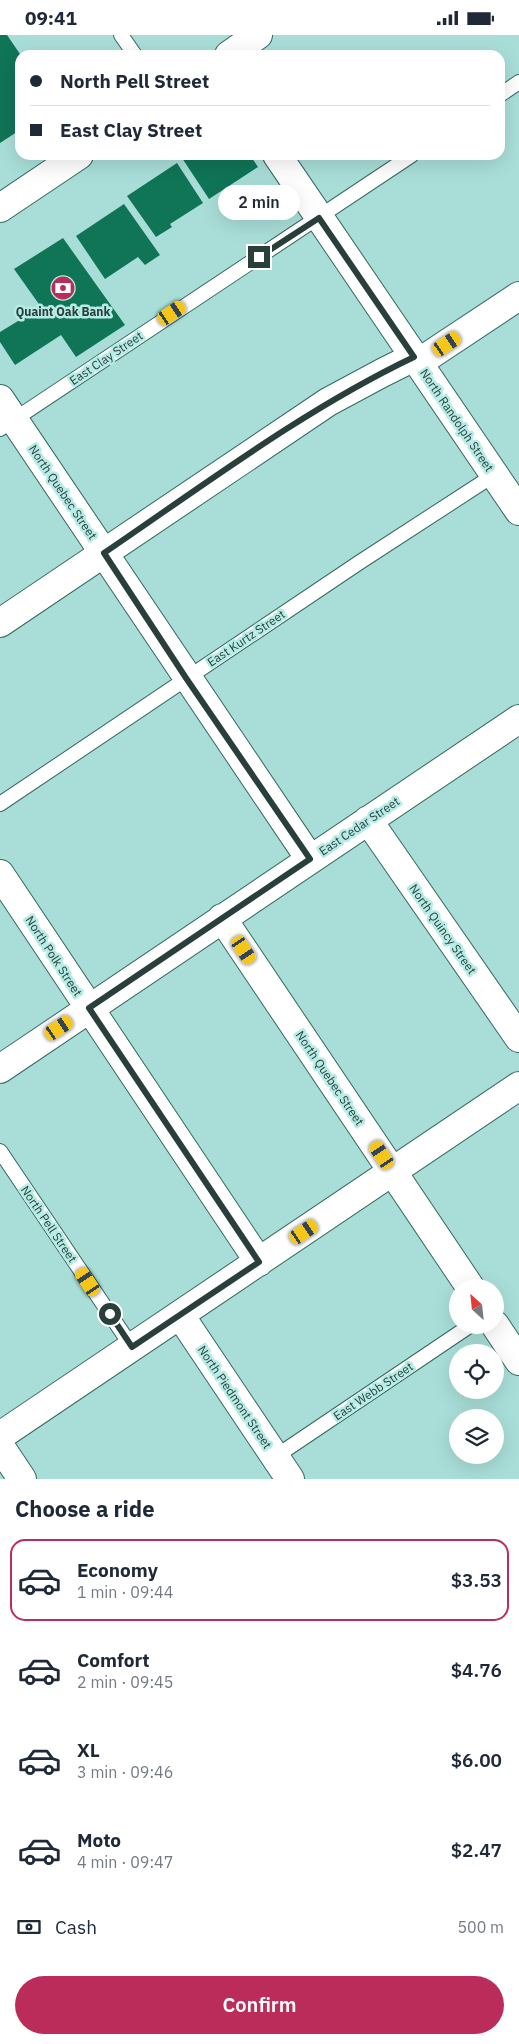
<!DOCTYPE html>
<html lang="en">
<head>
<meta charset="utf-8">
<style>
  :root { --surface:#fff; --page:#f2f2f3; --text:#1f2937; --muted:#747a83; --line:#e0e1e3; --accent:#bb2c5b }
  body { margin:0; font-family:"IBM Plex Sans",sans-serif; background:var(--page); color:var(--text); height:100vh; display:flex; flex-direction:column; font-size:19px; white-space:nowrap }
  * { box-sizing:border-box; margin:0 }
  p { font-size:16px; color:var(--muted) }
  .icon { flex:none; width:28px; height:28px; fill:none; stroke:currentColor; stroke-width:2; stroke-linecap:round; stroke-linejoin:round }
  .map { position:relative; height:1444px; overflow:hidden }
  .drawer { display:flex; flex-direction:column; background:var(--surface); flex:1 }
  .drawer>* { flex:none }
  .hud { position:absolute; left:15px; top:15px; width:490px; height:110px; border-radius:15px; box-shadow:0 5px 20px #0002; display:grid; align-content:center; height:110px; padding:0 15px; background:var(--surface) }
  .needle { width:32px; rotate:333deg }
  .tools { position:absolute; left:449px; top:1244px; display:grid; gap:10px }
  .tools a { display:grid; place-items:center; width:55px; height:55px; border-radius:50%; background:var(--surface); box-shadow:0 5px 20px #0002; font-size:25px }
  .end { position:absolute; width:22px; height:22px; margin:-11px; border:6px solid #293f3c; background:#fff; box-shadow:0 0 0 2px #fff }
  .from { border-radius:50% }
  .bubble { position:absolute; height:35px; border-radius:18px; background:var(--surface); box-shadow:0 5px 20px #0002; font-size:16px; font-weight:600; line-height:35px; text-align:center }
  .car { position:absolute; width:15px; height:30px; margin:-15px -8px; border-radius:6px; box-shadow:0 0 4px 1px #0007; background:linear-gradient(#f5c518 24%,#345 0 40%,#f5c518 0 76%,#345 0 86%,#f5c518 0) }
  .hud b { display:flex; align-items:center; gap:18px; height:48px; font-size:19px }
  .hud b+b { border-top:1px solid var(--line) }
  .hud i { width:12px; height:12px; background:var(--text) }
  ul { padding:0; list-style:none }
  li { display:flex; align-items:center; gap:15px; height:82px; margin:0 10px 8px; padding:0 5px; border:2px solid transparent; border-radius:15px }
  li div { flex:1 }
  li b { display:block; font-size:19px }
  li em { font-style:normal; font-weight:600 }
  li.on { border-color:var(--accent) }
  li>.icon { width:45px; height:45px; stroke-width:1.5 }
  h2 { padding:0 15px; font-size:22px; line-height:60px }
  .pay { display:flex; align-items:center; gap:12px; height:55px; padding:0 15px; font-size:19px }
  .pay p { margin-inline-start:auto }
  .primary-button { display:flex; gap:10px; margin-top:auto; padding:10px 15px }
  .primary-button a { flex:1; height:58px; border-radius:30px; background:var(--accent); color:#fff; font-size:20px; font-weight:600; line-height:58px; text-align:center }
  .status { display:flex; justify-content:space-between; align-items:center; height:35px; padding:0 25px; background:var(--surface); direction:ltr }
  .status svg { height:14px; fill:currentColor }
  .map>svg:first-child { display:block }
  .building { fill:#107457 }
  .lines { fill:none; stroke-linecap:round; stroke-linejoin:round }
  .lane-casing { stroke:#356862; stroke-width:16 }
  .street-casing { stroke:#356862; stroke-width:30 }
  .primary-casing { stroke:#356862; stroke-width:30 }
  .lane { stroke:#fff; stroke-width:14 }
  .street { stroke:#fff; stroke-width:28 }
  .primary { stroke:#fff; stroke-width:28 }
  .route { stroke:#293f3c; stroke-width:6 }
  .labels { text-anchor:middle; dominant-baseline:central; stroke-width:5; stroke-linejoin:round; paint-order:stroke }
  .poi-label { font-size:12px; font-weight:bold; fill:#293f3c; stroke:#b6ece5 }
  .street-label { font-size:12px; fill:#293f3c; stroke:#b6ece5 }
</style>
</head>
<body>
<div class="status"><b>09:41</b><svg viewBox="0 0 49 12"><path d="M0 12V9h3v3zM5 12V6h3v6zM10 12V3h3v9zM15 12V0h3v12zM26 1h20v11H26zM47 4h2v5h-2z"/></svg></div>
<div class="map">
<svg width="519" height="1444" viewBox="0 0 519 1444">
  <rect width="100%" height="100%" fill="#a9ded8"/>
  <path class="building" d="M0,0H7L20,19V95L0,108Z
    M186,120H250L258,132L209,164L182,123Z
    M177,128L203,168L170,189L172,192L156,202L127,161Z
    M124,169L160,220L145,230L138,222L105,244L76,201Z
    M63,203L125,290L76,322L61,300L15,330L0,307V297L41,272L14,234Z"/>
  <g class="lines">
    <defs>
      <path id="lane" d="M121,0L135,20
        M500,60L519,47
        M0,394L412,120
        M0,769L360,527L494,440
        M0,1116L132,1312
        M275,1422L471,1290"/>
      <path id="street" d="M277,120L519,476
        M418,328L519,261
        M0,364L310,824
        M0,588L328,367L382,338L414,322
        M368,785L519,1003
        M0,839L259,1227
        M222,883L470,1252
        M0,1034L519,684
        M180,1280L290,1444
        M495,1290L519,1326
        M0,1401L519,1051
        M0,1411L22,1444"/>
      <path id="primary" d="M229,20L258,0
        M0,173L79,120"/>
    </defs>
    <use href="#lane" class="lane-casing"/>
    <use href="#street" class="street-casing"/>
    <use href="#primary" class="primary-casing"/>
    <use href="#lane" class="lane"/>
    <use href="#street" class="street"/>
    <use href="#primary" class="primary"/>
  </g>
  <g class="lines">
    <path class="route" d="M110,1279L132,1312L259,1227L89,973L310,824L186,643L104,518C204,450 305,374 414,322L319,183L259,222"/>
  </g>
  <defs>
    <symbol id="bank-disc" viewBox="-11 -11 22 22"><circle r="9.5" fill="#bb2c5b" stroke="#b6ece5"/><path d="M-6-4H6V4H-6ZM0-2.3a2.3 2.3 0 1 0 0 4.6a2.3 2.3 0 1 0 0-4.6Z" fill="#fff"/></symbol>
  </defs>
  <g fill-rule="evenodd">
    <use href="#bank-disc" x="49" y="239" width="28" height="28"/>
  </g>
  <g class="labels">
    <g class="poi-label">
      <text x="63" y="276">Quaint Oak Bank</text>
    </g>
    <g class="street-label">
      <text transform="translate(106 323) rotate(-34)">East Clay Street</text>
      <text transform="translate(457 385) rotate(56)">North Randolph Street</text>
      <text transform="translate(63 457) rotate(56)">North Quebec Street</text>
      <text transform="translate(246 603) rotate(-34)">East Kurtz Street</text>
      <text transform="translate(359 791) rotate(-34)">East Cedar Street</text>
      <text transform="translate(443 894) rotate(55)">North Quincy Street</text>
      <text transform="translate(54 921) rotate(57)">North Polk Street</text>
      <text transform="translate(330 1043) rotate(56)">North Quebec Street</text>
      <text transform="translate(49 1189) rotate(56)">North Pell Street</text>
      <text transform="translate(373 1356) rotate(-34)">East Webb Street</text>
      <text transform="translate(235 1362) rotate(56)">North Piedmont Street</text>
    </g>
  </g>
</svg>
<div class="tools">
<a><svg class="needle" viewBox="-14 -14 28 28"><path d="M0-13l5 13h-10z" fill="#e53935"/><path d="M0 13l5-13h-10z" fill="#747a83"/></svg></a>
<a><svg class="icon" aria-label="locate" viewBox="0 0 24 24"><circle cx="12" cy="12" r="6"/><path d="M12 2v4M12 18v4M2 12h4M18 12h4"/></svg></a>
<a><svg class="icon" aria-label="layers" viewBox="0 0 24 24"><path d="M12 4l9 5-9 5-9-5zM3 14l9 5 9-5"/></svg></a>
</div>
<i class="end from" style="left:110px;top:1279px"></i>
<i class="end" style="left:259px;top:222px"></i>
<div class="bubble" style="left:218px;top:150px;width:82px">2 min</div>
<i class="car" style="left:172px;top:278px;rotate:56deg"></i>
<i class="car" style="left:447px;top:309px;rotate:56deg"></i>
<i class="car" style="left:244px;top:915px;rotate:146deg"></i>
<i class="car" style="left:59px;top:993px;rotate:56deg"></i>
<i class="car" style="left:382px;top:1120px;rotate:326deg"></i>
<i class="car" style="left:304px;top:1197px;rotate:56deg"></i>
<i class="car" style="left:88px;top:1247px;rotate:326deg"></i>
<div class="hud">
<b><i class="from"></i>North Pell Street</b>
<b><i></i>East Clay Street</b>
</div>
</div>
<section class="drawer">
<h2>Choose a ride</h2>
<ul>
<li class="on"><svg class="icon" aria-label="car" viewBox="0 0 24 24"><path d="M5 17H2v-5l4-1 3-4h7l3 4 3 1v5h-3M9 17h6M6 11h13"/><circle cx="7" cy="17" r="2"/><circle cx="17" cy="17" r="2"/></svg><div><b>Economy</b><p>1 min · 09:44</p></div><em>$3.53</em></li>
<li><svg class="icon" aria-label="car" viewBox="0 0 24 24"><path d="M5 17H2v-5l4-1 3-4h7l3 4 3 1v5h-3M9 17h6M6 11h13"/><circle cx="7" cy="17" r="2"/><circle cx="17" cy="17" r="2"/></svg><div><b>Comfort</b><p>2 min · 09:45</p></div><em>$4.76</em></li>
<li><svg class="icon" aria-label="car" viewBox="0 0 24 24"><path d="M5 17H2v-5l4-1 3-4h7l3 4 3 1v5h-3M9 17h6M6 11h13"/><circle cx="7" cy="17" r="2"/><circle cx="17" cy="17" r="2"/></svg><div><b>XL</b><p>3 min · 09:46</p></div><em>$6.00</em></li>
<li><svg class="icon" aria-label="car" viewBox="0 0 24 24"><path d="M5 17H2v-5l4-1 3-4h7l3 4 3 1v5h-3M9 17h6M6 11h13"/><circle cx="7" cy="17" r="2"/><circle cx="17" cy="17" r="2"/></svg><div><b>Moto</b><p>4 min · 09:47</p></div><em>$2.47</em></li>
</ul>
<div class="pay"><svg class="icon" aria-label="cash" viewBox="0 0 24 24"><path d="M3 7h18v10H3z"/><circle cx="12" cy="12" r="2"/></svg>Cash<p>500 m</p></div>
<div class="primary-button"><a>Confirm</a></div>
</section>
</body>
</html>
